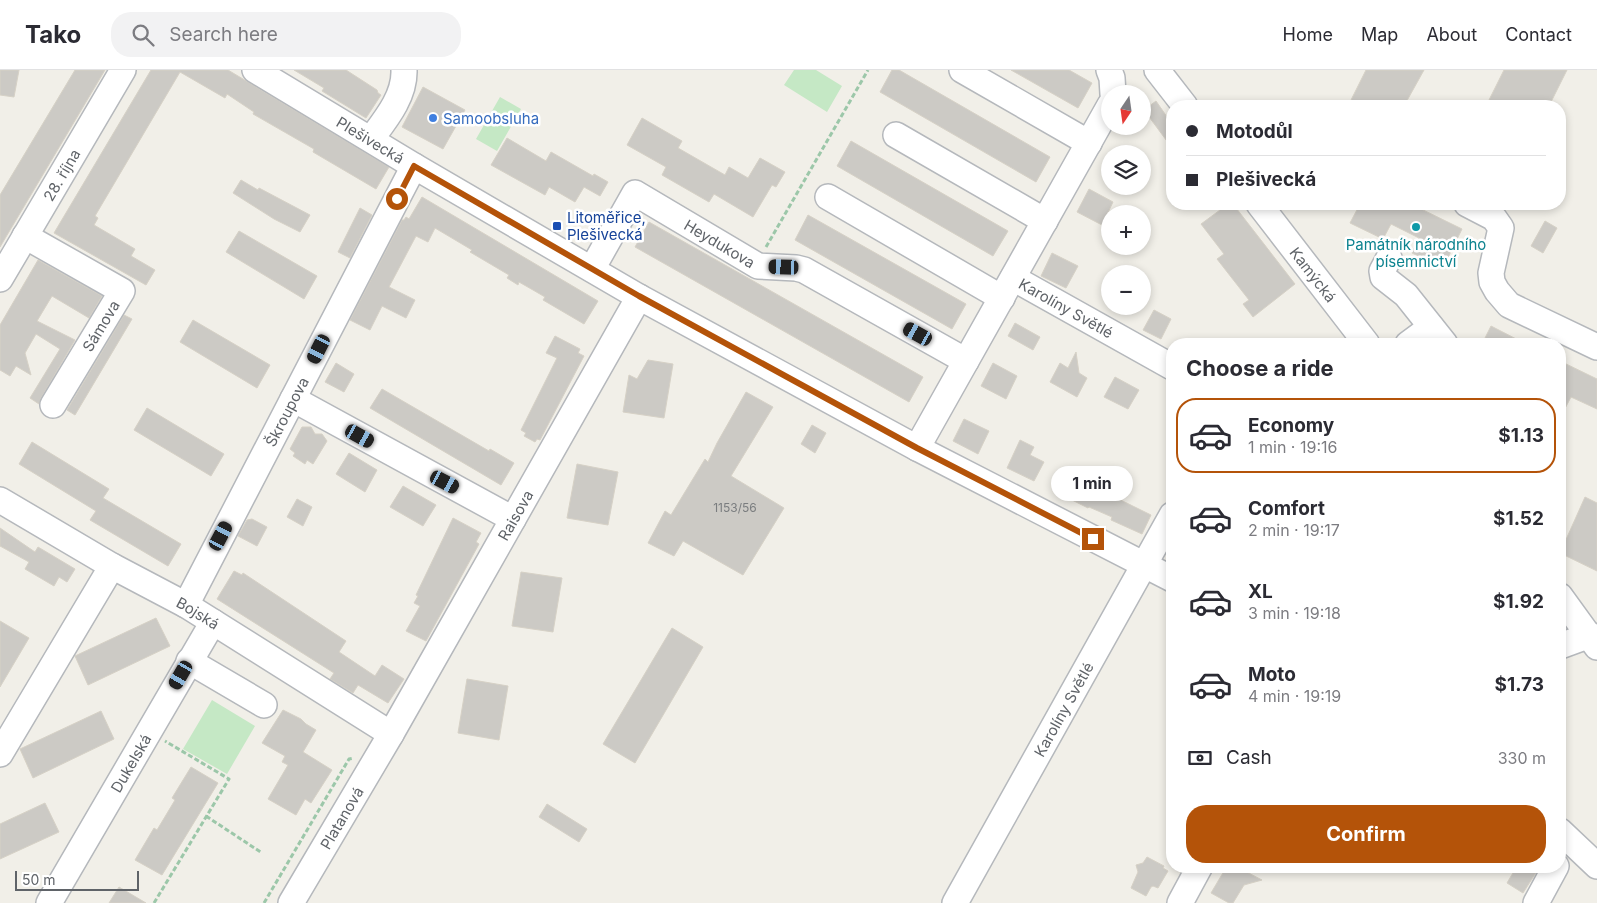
<!DOCTYPE html>
<html lang="en">
<head>
<meta charset="utf-8">
<style>
  :root { --surface:#fff; --page:#f2f2f3; --text:#2b2b33; --muted:#7c7c81; --line:#e1e1e2; --accent:#b45309 }
  body { margin:0; font-family:Inter,sans-serif; background:var(--page); color:var(--text); height:100vh; display:flex; flex-direction:column; font-size:19px; white-space:nowrap }
  * { box-sizing:border-box; margin:0 }
  p { font-size:16px; color:var(--muted) }
  .icon { flex:none; width:28px; height:28px; fill:none; stroke:currentColor; stroke-width:2; stroke-linecap:round; stroke-linejoin:round }
  .map { position:relative; flex:1; overflow:hidden }
  .details { position:absolute; left:1166px; top:268px; width:400px; height:535px; display:flex; flex-direction:column; background:var(--surface); border-radius:20px; box-shadow:0 2px 8px #0003 }
  .details>* { flex:none }
  .guide { position:absolute; left:1166px; top:30px; width:400px; height:110px; border-radius:20px; box-shadow:0 2px 8px #0003; display:grid; align-content:center; height:110px; padding:0 20px; background:var(--surface) }
  .needle { width:32px; rotate:193deg }
  .buttons { position:absolute; left:1101px; top:15px; display:grid; gap:10px }
  .buttons a { display:grid; place-items:center; width:50px; height:50px; border-radius:50%; background:var(--surface); box-shadow:0 2px 8px #0003; font-size:25px }
  .scale { position:absolute; left:15px; bottom:12px; width:124px; box-sizing:border-box; padding-left:5px; border:2px solid #5f6368; border-top:0; font-size:14px; line-height:18px; white-space:nowrap; color:#5f6368; -webkit-text-stroke:4px #fff; paint-order:stroke }
  .end { position:absolute; width:22px; height:22px; margin:-11px; border:6px solid #b45309; background:#fff; box-shadow:0 0 0 2px #fff }
  .from { border-radius:50% }
  .bubble { position:absolute; height:35px; border-radius:18px; background:var(--surface); box-shadow:0 2px 8px #0003; font-size:16px; font-weight:700; line-height:35px; text-align:center }
  .car { position:absolute; width:15px; height:30px; margin:-15px -8px; border-radius:6px; box-shadow:0 0 4px 1px #0007; background:linear-gradient(#222 24%,#8ab4d8 0 40%,#222 0 76%,#8ab4d8 0 86%,#222 0) }
  .guide b { display:flex; align-items:center; gap:18px; height:48px; font-size:19px }
  .guide b+b { border-top:1px solid var(--line) }
  .guide i { width:12px; height:12px; background:var(--text) }
  ul { padding:0; list-style:none }
  li { display:flex; align-items:center; gap:15px; height:75px; margin:0 10px 8px; padding:0 10px; border:2px solid transparent; border-radius:20px }
  li div { flex:1 }
  li b { display:block; font-size:19px }
  li em { font-style:normal; font-weight:700 }
  li.current { border-color:var(--accent) }
  li>.icon { width:45px; height:45px; stroke-width:1.5 }
  h2 { padding:0 20px; font-size:22px; line-height:60px }
  .pay { display:flex; align-items:center; gap:12px; height:55px; padding:0 20px; font-size:19px }
  .pay p { margin-inline-start:auto }
  .cta { display:flex; gap:10px; margin-top:auto; padding:10px 20px }
  .cta a { flex:1; height:58px; border-radius:20px; background:var(--accent); color:#fff; font-size:20px; font-weight:700; line-height:58px; text-align:center }
  header { display:flex; align-items:center; gap:30px; box-sizing:border-box; height:70px; padding:0 25px; background:var(--surface); border-bottom:1px solid var(--line) }
  header strong { font-size:24px }
  nav { display:flex; gap:28px; margin-inline-start:auto; font-size:18px }
  .search { width:350px; height:45px; background:var(--page); display:flex; align-items:center; gap:12px; box-sizing:border-box; padding:0 18px; border-radius:20px; color:var(--muted); font-size:19px }
  .map>svg:first-child { display:block }
  .green { fill:#c5e8c5 }
  .building { fill:#cccac5; stroke:#d6d1c6 }
  .lines { fill:none; stroke-linecap:round; stroke-linejoin:round }
  .minor-casing { stroke:#b5b8bc; stroke-width:28 }
  .path { stroke:#9cc7a9; stroke-width:3; stroke-dasharray:5 2.5; stroke-linecap:butt }
  .minor { stroke:#fff; stroke-width:25 }
  .route { stroke:#b45309; stroke-width:6 }
  .shop-dot { fill:#3f7fe0; stroke:#fff; stroke-width:2 }
  .transit-dot { fill:#1a4fb4; stroke:#fff; stroke-width:2 }
  .culture-dot { fill:#0f9aa8; stroke:#fff; stroke-width:2 }
  .labels { text-anchor:middle; dominant-baseline:central; stroke-width:5; stroke-linejoin:round; paint-order:stroke }
  .number-label { font-size:12px; fill:#7a7d7f }
  .shop-label { font-size:15px; fill:#366cbe; stroke:#fff; text-anchor:start }
  .street-label { font-size:15px; fill:#5f6368; stroke:#fff }
  .transit-label { font-size:15px; fill:#164399; stroke:#fff; text-anchor:start }
  .culture-label { font-size:15px; fill:#0d838f; stroke:#fff }
</style>
</head>
<body>
<header>
<strong>Tako</strong>
<div class="search"><svg class="icon" aria-label="search" viewBox="0 0 24 24"><circle cx="10" cy="10" r="6"/><path d="M15 15l6 6"/></svg>Search here</div>
<nav><a>Home</a><a>Map</a><a>About</a><a>Contact</a></nav>
</header>
<div class="map">
<svg width="1597" height="833" viewBox="0 0 1597 833">
  <rect width="100%" height="100%" fill="#f1efe8"/>
  <path class="green" d="M794,0H816L842,16L827,42L784,15Z
    M500,27L521,39L497,81L476,69Z
    M212,630L255,656L227,704L183,679Z"/>
  <path class="building" d="M0,0H19L14,27L0,25Z
    M75,0H105L0,177V125Z
    M151,0H228L389,97L376,119L313,82L314,79L253,44L254,42L227,24L225,28L180,2L95,146L98,148L94,155L135,179L131,186L155,200L146,215L54,163Z
    M294,0H346L377,20L378,23L381,25L366,48L322,21L324,18Z
    M892,0H899L1050,87L1036,112L880,22Z
    M1011,0H1069L1092,13L1078,38Z
    M1366,0H1424L1404,36H1348Z
    M1504,0H1567L1549,36H1486Z
    M423,17L465,40L443,79L402,57Z
    M1156,31L1172,54V78L1144,40Z
    M642,48L682,71L678,78L725,105L729,97L748,108L760,88L785,102L776,117L772,115L753,147L714,124L709,132L662,105L666,97L627,75Z
    M507,68L546,91L551,82L593,106L594,104L608,112L600,126L584,117L575,132L549,117L545,125L491,95Z
    M851,71L1008,161L993,186L837,96Z
    M241,110L258,120L259,118L310,145L300,162L274,149L233,123Z
    M1089,119L1113,132L1102,155L1077,142Z
    M422,127L598,231L584,254L543,230L545,227L533,220L519,212L518,215L507,208L509,205L470,182L472,180L435,158L428,172L416,166L389,217L415,230L406,248L382,236L370,260L350,250L402,150H404L406,147L409,149Z
    M1215,134H1233L1295,214L1253,247L1243,234L1249,230L1217,189L1224,184L1201,154L1220,140Z
    M1360,134H1411L1462,159L1443,198L1412,183L1419,168L1391,154L1383,169L1350,153Z
    M360,138L372,145L350,188L338,182Z
    M808,145L966,234L952,259L795,170Z
    M1545,151L1557,158L1543,183L1531,176Z
    M649,152L923,307L909,332L635,177Z
    M239,161L317,206L304,229L226,182Z
    M1052,183L1078,196L1066,218L1041,206Z
    M38,190L102,226L89,248L52,226L37,251L75,270L41,328L39,334L30,328L60,279L36,264L25,283L31,305L16,296L10,306L0,300V255Z
    M1154,240L1171,249L1161,269L1143,260Z
    M124,245L132,249L75,345L67,340Z
    M193,250L270,295L257,318L180,272Z
    M1015,253L1040,267L1033,280L1008,266Z
    M1491,256L1526,274H1482Z
    M555,266L580,279L578,283L584,286L540,370L537,369L535,372L524,366L526,363L521,360L557,288L546,283Z
    M1076,282L1079,303L1087,308L1077,327L1050,312L1060,293L1068,298Z
    M648,290L673,294L664,348L623,342L629,305L637,309Z
    M1560,291L1597,309V339L1571,327L1560,348Z
    M336,293L354,304L344,322L325,312Z
    M993,293L1017,306L1006,329L981,316Z
    M1115,307L1139,320L1128,339L1104,327Z
    M382,319L489,381L490,379L514,393L501,415L370,338Z
    M746,322L773,337L731,406L784,438L743,505L683,471L674,486L648,473L665,441L671,445L705,389L708,392L717,373Z
    M147,338L224,384L211,406L134,360Z
    M964,349L989,361L978,384L953,371Z
    M812,355L826,363L815,383L801,374Z
    M302,357H311L315,364H322L327,371L313,394L307,390L305,394L293,386L295,383L290,379Z
    M1020,370L1034,377L1030,385L1044,392L1034,411L1007,398Z
    M32,372L109,419L103,428L181,474L168,496L90,450L96,441L19,394Z
    M349,383L377,400L365,422L336,404Z
    M577,394L618,402L608,455L567,448Z
    M1070,405L1151,445L1142,464L1111,450L1112,447L1089,437L1088,438L1060,424Z
    M403,416L436,435L423,456L390,437Z
    M1585,427L1597,433V501L1560,483Z
    M297,429L312,437L303,456L287,447Z
    M453,448L481,463L476,472L479,474L426,571L406,561L420,536L414,533L418,526L416,525Z
    M252,449L267,457L257,476L238,466L247,450Z
    M0,458L35,482L38,477L75,499L67,512L59,507L54,516L25,499L29,492L0,476Z
    M234,501L242,505L243,503L346,571L339,582L375,606L382,595L404,609L388,633L358,615L353,623L330,609L334,603L217,529Z
    M521,502L562,508L553,562L512,556Z
    M156,548L170,576L88,615L75,586Z
    M0,551L29,568L0,617Z
    M672,558L703,577L635,693L603,674Z
    M467,609L508,616L499,670L458,663Z
    M283,640L301,649L306,654L316,660L303,682L332,700L311,733L305,729L296,745L268,729L288,695L282,692L285,686L262,673Z
    M101,641L114,669L33,708L20,679Z
    M191,697L218,713L162,805L135,790L154,758L157,760L175,730L172,728Z
    M45,733L59,762L0,789V754Z
    M547,734L587,759L579,772L539,747Z
    M1147,787L1164,796L1163,798L1168,801L1158,818L1153,816L1151,817L1146,826L1131,818L1138,802L1136,795L1143,793Z
    M1227,796H1240L1241,799L1262,810L1244,815L1233,833H1229L1211,823Z
    M1517,796H1530L1537,801L1523,823L1507,813Z
    M119,817L146,833H109Z"/>
  <g class="lines">
    <defs>
      <g id="minor">
        <path id="s1" d="M255,0L414,96L639,227L917,378L1172,509"/>
        <path d="M962,0L1089,73"/>
        <path d="M1109,0L1112,8L1113,24"/>
        <path d="M1157,0L1185,36"/>
        <path d="M896,65L1045,151"/>
        <path d="M371,69C386,49 405,26 404,0"/>
        <path d="M828,127L1002,228"/>
        <path id="s2" d="M1259,134L1367,274"/>
        <path d="M1467,134L1494,148L1501,158L1491,203L1492,212L1497,221L1509,235L1597,277"/>
        <path d="M25,166L122,221L53,335"/>
        <path d="M1389,188L1382,201L1383,207L1406,225L1445,274"/>
        <path id="s3" d="M592,199L635,123L758,196L796,198L804,200L966,291"/>
        <path id="s4" d="M1013,208L1172,297"/>
        <path id="s5" d="M0,209L123,0"/>
        <path d="M1408,274L1431,257"/>
        <path d="M293,329L513,449"/>
        <path d="M917,378L1110,35"/>
        <path id="s6" d="M0,430L112,496L186,535L391,664"/>
        <path d="M1560,526L1597,577"/>
        <path id="s7" d="M186,535L414,96"/>
        <path d="M1560,576L1590,565L1597,569"/>
        <path d="M189,591L264,635"/>
        <path d="M0,684L112,496"/>
        <path d="M1560,761L1597,796"/>
        <path id="s8" d="M49,833L213,552"/>
        <path id="s9" d="M291,833L391,664L639,227"/>
        <path id="s10" d="M955,833L1172,445"/>
        <path d="M1180,833L1200,796"/>
        <path d="M1536,833L1556,796"/>
      </g>
    </defs>
    <use href="#minor" class="minor-casing"/>
    <path class="path" d="M766,177L868,0
      M206,746L262,783
      M154,833L229,709L165,671
      M264,833L349,689L354,688"/>
    <use href="#minor" class="minor"/>
  </g>
  <g class="lines">
    <path class="route" d="M397,129L414,96L639,226L917,378L1093,469"/>
  </g>
  <circle class="shop-dot" cx="433" cy="48" r="5"/>
  <rect class="transit-dot" x="552" y="151" width="10" height="10" rx="2.5"/>
  <circle class="culture-dot" cx="1416" cy="157" r="5"/>
  <g class="labels">
    <g class="number-label">
      <text x="735" y="437">1153/56</text>
    </g>
    <g class="shop-label">
      <text x="443" y="48">Samoobsluha</text>
    </g>
    <g class="street-label">
      <text stroke="none"><textPath href="#s1" startOffset="135">Plešivecká</textPath></text>
      <text stroke="none"><textPath href="#s5" startOffset="121">28. října</textPath></text>
      <text stroke="none"><textPath href="#s3" startOffset="186">Heydukova</textPath></text>
      <text stroke="none"><textPath href="#s2" startOffset="89">Kamýcká</textPath></text>
      <text stroke="none"><textPath href="#s4" startOffset="61">Karolíny Světlé</textPath></text>
      <text transform="translate(101 256) rotate(-59)">Sámova</text>
      <text stroke="none"><textPath href="#s7" startOffset="218">Škroupova</textPath></text>
      <text stroke="none"><textPath href="#s9" startOffset="448">Raisova</textPath></text>
      <text stroke="none"><textPath href="#s6" startOffset="228">Bojská</textPath></text>
      <text stroke="none"><textPath href="#s10" startOffset="222">Karolíny Světlé</textPath></text>
      <text stroke="none"><textPath href="#s8" startOffset="162">Dukelská</textPath></text>
      <text stroke="none"><textPath href="#s9" startOffset="99">Platanová</textPath></text>
    </g>
    <g class="transit-label">
      <text x="567" y="147">Litoměřice,<tspan x="567" dy="17">Plešivecká</tspan></text>
    </g>
    <g class="culture-label">
      <text x="1416" y="174">Památník národního<tspan x="1416" dy="17">písemnictví</tspan></text>
    </g>
  </g>
</svg>
<div class="buttons">
<a><svg class="needle" viewBox="-14 -14 28 28"><path d="M0-13l5 13h-10z" fill="#e53935"/><path d="M0 13l5-13h-10z" fill="#7c7c81"/></svg></a>
<a><svg class="icon" aria-label="layers" viewBox="0 0 24 24"><path d="M12 4l9 5-9 5-9-5zM3 14l9 5 9-5"/></svg></a>
<a>+</a>
<a>−</a>
</div>
<div class="scale">50 m</div>
<i class="end from" style="left:397px;top:129px"></i>
<i class="end" style="left:1093px;top:469px"></i>
<div class="bubble" style="left:1051px;top:396px;width:82px">1 min</div>
<i class="car" style="left:784px;top:197px;rotate:272deg"></i>
<i class="car" style="left:918px;top:264px;rotate:299deg"></i>
<i class="car" style="left:319px;top:279px;rotate:207deg"></i>
<i class="car" style="left:360px;top:366px;rotate:119deg"></i>
<i class="car" style="left:445px;top:412px;rotate:118deg"></i>
<i class="car" style="left:221px;top:466px;rotate:28deg"></i>
<i class="car" style="left:181px;top:605px;rotate:210deg"></i>
<div class="guide">
<b><i class="from"></i>Motodůl</b>
<b><i></i>Plešivecká</b>
</div>
<section class="details">
<h2>Choose a ride</h2>
<ul>
<li class="current"><svg class="icon" aria-label="car" viewBox="0 0 24 24"><path d="M5 17H2v-5l4-1 3-4h7l3 4 3 1v5h-3M9 17h6M6 11h13"/><circle cx="7" cy="17" r="2"/><circle cx="17" cy="17" r="2"/></svg><div><b>Economy</b><p>1 min · 19:16</p></div><em>$1.13</em></li>
<li><svg class="icon" aria-label="car" viewBox="0 0 24 24"><path d="M5 17H2v-5l4-1 3-4h7l3 4 3 1v5h-3M9 17h6M6 11h13"/><circle cx="7" cy="17" r="2"/><circle cx="17" cy="17" r="2"/></svg><div><b>Comfort</b><p>2 min · 19:17</p></div><em>$1.52</em></li>
<li><svg class="icon" aria-label="car" viewBox="0 0 24 24"><path d="M5 17H2v-5l4-1 3-4h7l3 4 3 1v5h-3M9 17h6M6 11h13"/><circle cx="7" cy="17" r="2"/><circle cx="17" cy="17" r="2"/></svg><div><b>XL</b><p>3 min · 19:18</p></div><em>$1.92</em></li>
<li><svg class="icon" aria-label="car" viewBox="0 0 24 24"><path d="M5 17H2v-5l4-1 3-4h7l3 4 3 1v5h-3M9 17h6M6 11h13"/><circle cx="7" cy="17" r="2"/><circle cx="17" cy="17" r="2"/></svg><div><b>Moto</b><p>4 min · 19:19</p></div><em>$1.73</em></li>
</ul>
<div class="pay"><svg class="icon" aria-label="cash" viewBox="0 0 24 24"><path d="M3 7h18v10H3z"/><circle cx="12" cy="12" r="2"/></svg>Cash<p>330 m</p></div>
<div class="cta"><a>Confirm</a></div>
</section>
</div>
</body>
</html>
